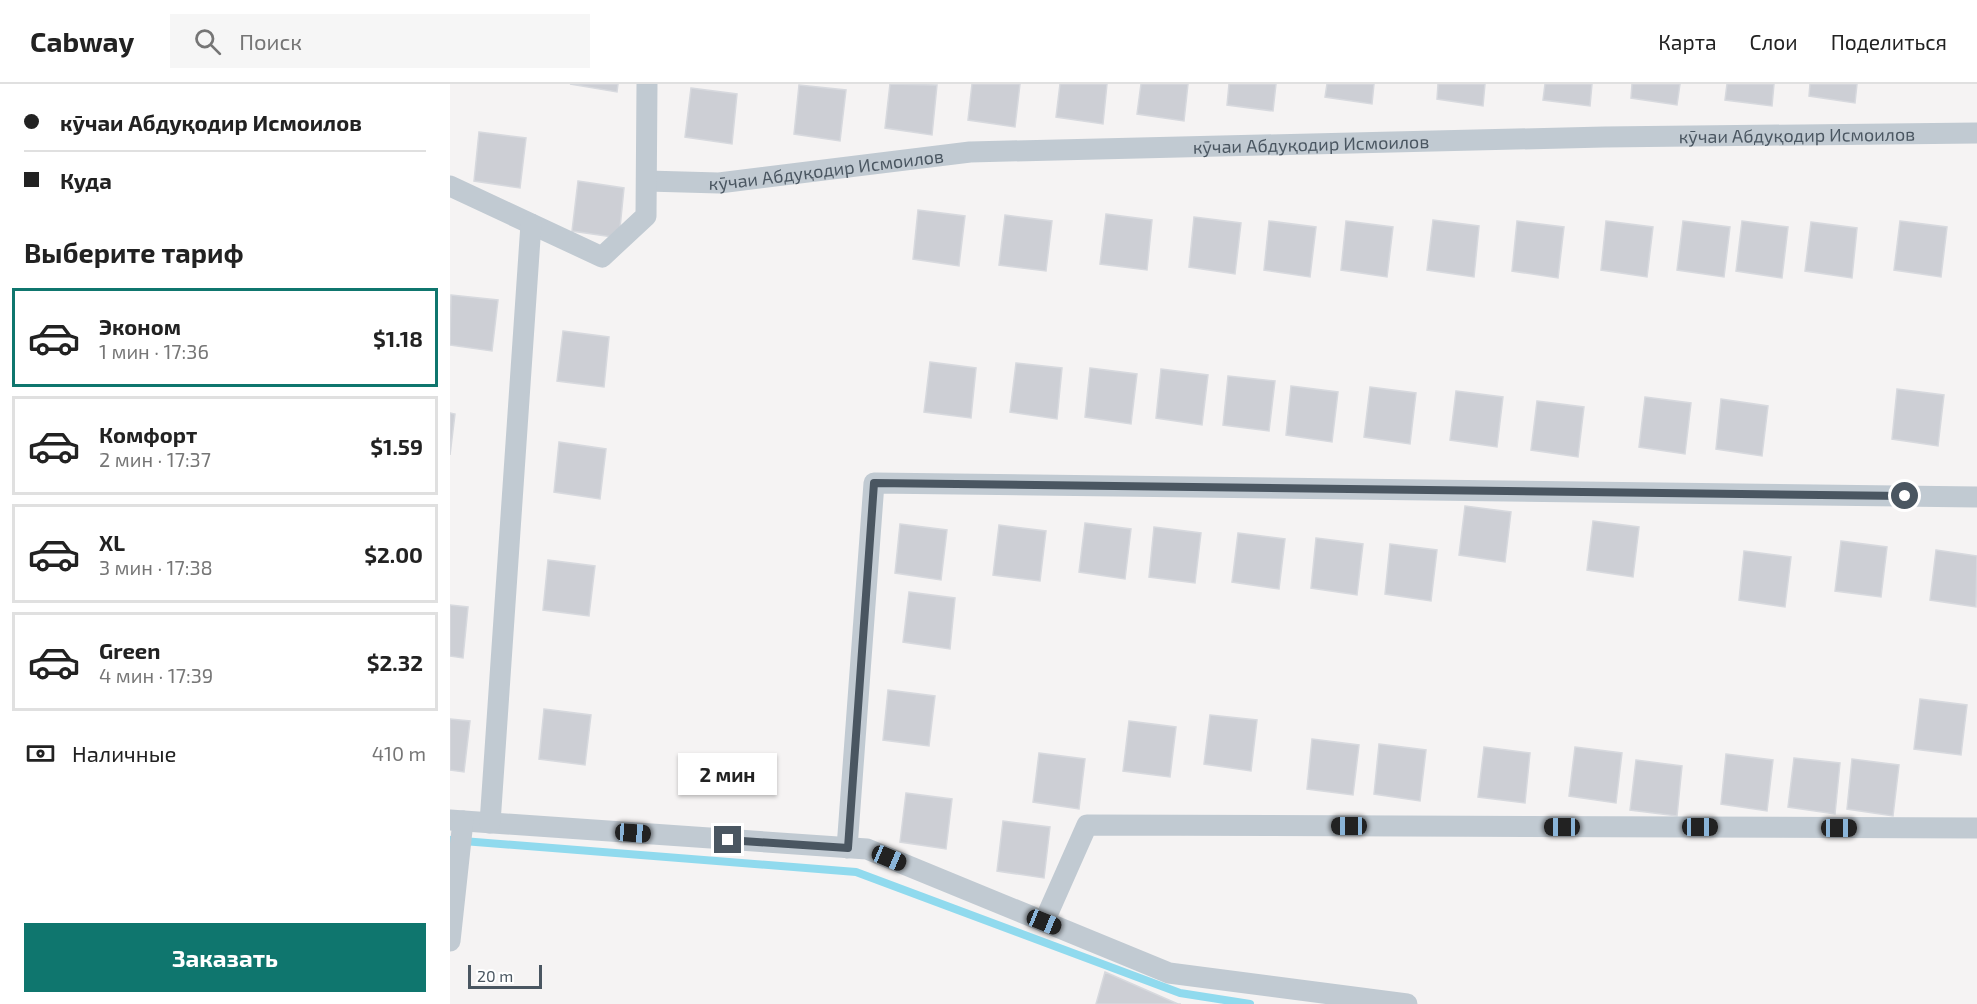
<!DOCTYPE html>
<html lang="ru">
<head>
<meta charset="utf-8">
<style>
  :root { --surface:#fff; --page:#f6f6f6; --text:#222; --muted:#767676; --line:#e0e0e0; --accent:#0f766e }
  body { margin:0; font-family:"Exo 2",sans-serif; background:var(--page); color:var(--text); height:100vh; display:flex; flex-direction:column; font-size:22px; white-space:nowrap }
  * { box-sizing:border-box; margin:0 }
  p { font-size:20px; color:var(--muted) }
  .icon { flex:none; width:33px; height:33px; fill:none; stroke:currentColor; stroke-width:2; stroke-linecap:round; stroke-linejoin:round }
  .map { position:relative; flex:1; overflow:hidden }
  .panel { display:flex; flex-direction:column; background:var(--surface); width:450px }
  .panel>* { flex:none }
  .guide { display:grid; align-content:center; height:132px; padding:0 24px; background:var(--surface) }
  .scale { position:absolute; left:18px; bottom:15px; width:74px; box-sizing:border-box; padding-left:6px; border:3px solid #4a5661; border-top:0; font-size:16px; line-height:21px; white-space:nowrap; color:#4a5661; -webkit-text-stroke:4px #fff; paint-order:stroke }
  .end { position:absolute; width:27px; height:27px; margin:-14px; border:8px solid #4a5661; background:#fff; box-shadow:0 0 0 3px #fff }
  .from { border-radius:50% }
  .bubble { position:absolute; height:42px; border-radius:0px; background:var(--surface); box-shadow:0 2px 4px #0004; font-size:20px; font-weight:700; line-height:42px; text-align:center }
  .car { position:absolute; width:18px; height:36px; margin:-18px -9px; border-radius:8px; box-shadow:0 0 4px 2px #0007; background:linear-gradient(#222 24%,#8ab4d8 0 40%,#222 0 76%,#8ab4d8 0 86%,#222 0) }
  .guide b { display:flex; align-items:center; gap:21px; height:57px; font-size:22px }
  .guide b+b { border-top:2px solid var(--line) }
  .guide i { width:15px; height:15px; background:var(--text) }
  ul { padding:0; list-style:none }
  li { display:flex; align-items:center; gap:18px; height:99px; margin:0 12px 9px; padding:0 12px; border:3px solid var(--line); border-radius:0px }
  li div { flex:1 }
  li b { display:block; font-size:22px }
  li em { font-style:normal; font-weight:700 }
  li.on { border-color:var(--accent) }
  li>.icon { width:54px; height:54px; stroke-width:1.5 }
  h2 { padding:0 24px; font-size:27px; line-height:72px }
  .pay { display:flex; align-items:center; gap:15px; height:66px; padding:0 24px; font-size:22px }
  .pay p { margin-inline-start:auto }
  .cta { display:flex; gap:12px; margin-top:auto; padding:12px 24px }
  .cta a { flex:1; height:69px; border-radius:0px; background:var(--accent); color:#fff; font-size:24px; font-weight:700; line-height:69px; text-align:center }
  header { display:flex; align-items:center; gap:36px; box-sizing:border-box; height:84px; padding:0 30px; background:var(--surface); border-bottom:2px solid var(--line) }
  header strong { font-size:28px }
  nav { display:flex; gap:33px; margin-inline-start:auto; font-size:21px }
  .search { width:420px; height:54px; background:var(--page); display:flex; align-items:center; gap:15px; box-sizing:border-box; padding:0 21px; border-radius:0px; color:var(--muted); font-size:22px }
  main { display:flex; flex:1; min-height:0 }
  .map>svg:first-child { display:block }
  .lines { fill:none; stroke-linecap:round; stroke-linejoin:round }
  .stream { stroke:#90daee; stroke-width:8 }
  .building { fill:#cdcfd5; stroke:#d7d9de; stroke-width:1.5 }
  .street { stroke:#c1cad2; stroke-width:21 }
  .route { stroke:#4a5661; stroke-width:8 }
  .labels { text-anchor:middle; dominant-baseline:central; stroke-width:4.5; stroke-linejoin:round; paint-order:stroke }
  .street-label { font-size:18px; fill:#4a5661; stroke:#fff }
</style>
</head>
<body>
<header>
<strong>Cabway</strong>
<div class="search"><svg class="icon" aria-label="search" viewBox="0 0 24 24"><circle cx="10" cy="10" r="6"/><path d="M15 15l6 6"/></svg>Поиск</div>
<nav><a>Карта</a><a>Слои</a><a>Поделиться</a></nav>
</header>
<main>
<section class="panel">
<div class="guide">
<b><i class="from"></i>кӯчаи Абдуқодир Исмоилов</b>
<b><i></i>Куда</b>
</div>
<h2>Выберите тариф</h2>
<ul>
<li class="on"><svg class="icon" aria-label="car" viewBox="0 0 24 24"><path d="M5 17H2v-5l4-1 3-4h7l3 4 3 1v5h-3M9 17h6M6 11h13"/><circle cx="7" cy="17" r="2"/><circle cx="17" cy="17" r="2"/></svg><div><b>Эконом</b><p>1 мин · 17:36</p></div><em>$1.18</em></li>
<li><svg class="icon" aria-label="car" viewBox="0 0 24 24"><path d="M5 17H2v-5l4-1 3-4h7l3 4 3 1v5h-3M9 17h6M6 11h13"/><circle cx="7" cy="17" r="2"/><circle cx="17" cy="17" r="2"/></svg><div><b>Комфорт</b><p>2 мин · 17:37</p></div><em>$1.59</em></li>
<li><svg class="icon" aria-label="car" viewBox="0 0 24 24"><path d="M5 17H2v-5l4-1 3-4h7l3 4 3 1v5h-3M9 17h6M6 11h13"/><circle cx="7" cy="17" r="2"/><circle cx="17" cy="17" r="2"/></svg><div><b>XL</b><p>3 мин · 17:38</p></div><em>$2.00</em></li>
<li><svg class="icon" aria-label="car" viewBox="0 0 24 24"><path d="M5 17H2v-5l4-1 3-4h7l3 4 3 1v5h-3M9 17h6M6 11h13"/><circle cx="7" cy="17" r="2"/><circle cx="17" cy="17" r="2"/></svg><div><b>Green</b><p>4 мин · 17:39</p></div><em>$2.32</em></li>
</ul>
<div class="pay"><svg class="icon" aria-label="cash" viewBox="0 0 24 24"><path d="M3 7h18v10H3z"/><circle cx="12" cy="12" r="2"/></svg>Наличные<p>410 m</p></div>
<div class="cta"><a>Заказать</a></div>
</section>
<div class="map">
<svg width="1527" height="920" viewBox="0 0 1527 920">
  <rect width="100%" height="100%" fill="#f5f3f3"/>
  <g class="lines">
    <path class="stream" d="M0,756L406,788L730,909L800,920"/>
  </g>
  <path class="building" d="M120,0H168L167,8Z
    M440,0L487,1L482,51L435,44Z
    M522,0H570L565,43L518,36Z
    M610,0H657L653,40L606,33Z
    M691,0H738L734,37L687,30Z
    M779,0H826L823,27L777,21Z
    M877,0H924L922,20L875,13Z
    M988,0H1035L1033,22L987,15Z
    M1095,0H1142L1140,22L1093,16Z
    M1182,0H1230L1227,21L1181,14Z
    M1277,0H1324L1322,22L1275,16Z
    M1360,0H1407L1405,19L1359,12Z
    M349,1L396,6L390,57L344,50Z
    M241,4L287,10L282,60L235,53Z
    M29,48L76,54L70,104L24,97Z
    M128,97L174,104L169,154L122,147Z
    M468,126L515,132L509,182L463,175Z
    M656,130L702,136L697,186L650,180Z
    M555,131L602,137L596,187L549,181Z
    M744,133L791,139L785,190L739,183Z
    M983,136L1029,142L1024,193L977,186Z
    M819,137L866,143L860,193L814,186Z
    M896,137L943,143L937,193L891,186Z
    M1067,137L1114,143L1108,194L1062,187Z
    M1156,137L1203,143L1197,193L1151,186Z
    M1233,137L1280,143L1274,193L1227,186Z
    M1292,137L1338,143L1332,194L1286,187Z
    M1450,137L1497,143L1491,193L1444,186Z
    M1361,138L1407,144L1402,194L1355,187Z
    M1,211L48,216L42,267L0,261Z
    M113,247L159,253L154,303L107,297Z
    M480,278L526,284L521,334L474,328Z
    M566,279L612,284L607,335L560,328Z
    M640,284L687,290L681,340L635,333Z
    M711,285L758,291L752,341L706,334Z
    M778,292L825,297L819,347L773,341Z
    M841,302L888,308L882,358L836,351Z
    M920,303L966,309L960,360L914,353Z
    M1447,305L1494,311L1488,362L1442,355Z
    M1006,307L1053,313L1047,363L1000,356Z
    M1195,313L1241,319L1235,370L1189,363Z
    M1271,315L1318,322L1312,372L1266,365Z
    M1087,317L1134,323L1128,373L1081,366Z
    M0,329L5,330L0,371Z
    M109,358L156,365L150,415L104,408Z
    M1015,422L1061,428L1055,478L1009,471Z
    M1143,437L1189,443L1183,493L1137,486Z
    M635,439L681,445L675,495L629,488Z
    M450,440L497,446L491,496L445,489Z
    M549,441L596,447L590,497L543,491Z
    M704,443L751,449L745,499L699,493Z
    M788,449L835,455L829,505L782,498Z
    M866,454L913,460L907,511L861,504Z
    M1391,457L1437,463L1431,513L1385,507Z
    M940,460L987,466L981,517L935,510Z
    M1486,466L1527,472L1526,523L1480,516Z
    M1294,467L1341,473L1335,523L1289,516Z
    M98,476L145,482L139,532L93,526Z
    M459,508L505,514L500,565L453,558Z
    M0,521L18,523L13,574L0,572Z
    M438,606L485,612L479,662L433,656Z
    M1470,615L1517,621L1511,671L1464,665Z
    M94,625L141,631L135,681L89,675Z
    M760,631L807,636L801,687L754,680Z
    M0,635L20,637L14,688L0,686Z
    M679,637L726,643L720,693L673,687Z
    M862,655L909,661L903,711L857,705Z
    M929,660L976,666L970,717L924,710Z
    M1034,663L1080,669L1075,719L1028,713Z
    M1125,663L1172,669L1166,719L1119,712Z
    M589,669L635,675L629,725L583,718Z
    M1276,670L1323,676L1317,727L1271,720Z
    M1344,674L1390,679L1385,730L1338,723Z
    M1402,675L1449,681L1443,732L1397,725Z
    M1186,676L1232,682L1227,732L1180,726Z
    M456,709L502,715L496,765L450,758Z
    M553,737L600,743L594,794L547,787Z
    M655,888L728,920H731H646Z"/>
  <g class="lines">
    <g class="street">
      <path id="s1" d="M197,97L269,99L520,68L1154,53L1527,49"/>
      <path d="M0,102L152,173L196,132L197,0"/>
      <path d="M0,736L417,765L719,889L957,920"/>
      <path d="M40,739L81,140"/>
      <path d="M397,764L424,399L1527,413"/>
      <path d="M594,838L637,741L1527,744"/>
      <path d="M0,857L13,737"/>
    </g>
  </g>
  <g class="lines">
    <path class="route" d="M278,756L398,764L424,399L1455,412"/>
  </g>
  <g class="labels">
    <g class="street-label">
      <text stroke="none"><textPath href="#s1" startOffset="1152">кӯчаи Абдуқодир Исмоилов</textPath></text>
      <text stroke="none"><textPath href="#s1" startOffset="666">кӯчаи Абдуқодир Исмоилов</textPath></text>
      <text stroke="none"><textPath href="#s1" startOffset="180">кӯчаи Абдуқодир Исмоилов</textPath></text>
    </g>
  </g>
</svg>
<div class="scale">20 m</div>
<i class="end from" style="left:1455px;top:412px"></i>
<i class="end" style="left:278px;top:756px"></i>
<div class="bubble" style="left:228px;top:669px;width:99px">2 мин</div>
<i class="car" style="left:899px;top:742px;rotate:270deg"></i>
<i class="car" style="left:1112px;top:743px;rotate:270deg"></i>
<i class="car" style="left:1250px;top:743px;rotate:90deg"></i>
<i class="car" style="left:1389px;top:744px;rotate:90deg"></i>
<i class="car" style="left:183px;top:749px;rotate:94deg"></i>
<i class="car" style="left:439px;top:774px;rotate:113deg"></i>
<i class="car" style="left:594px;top:838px;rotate:112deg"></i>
</div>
</main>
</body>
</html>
